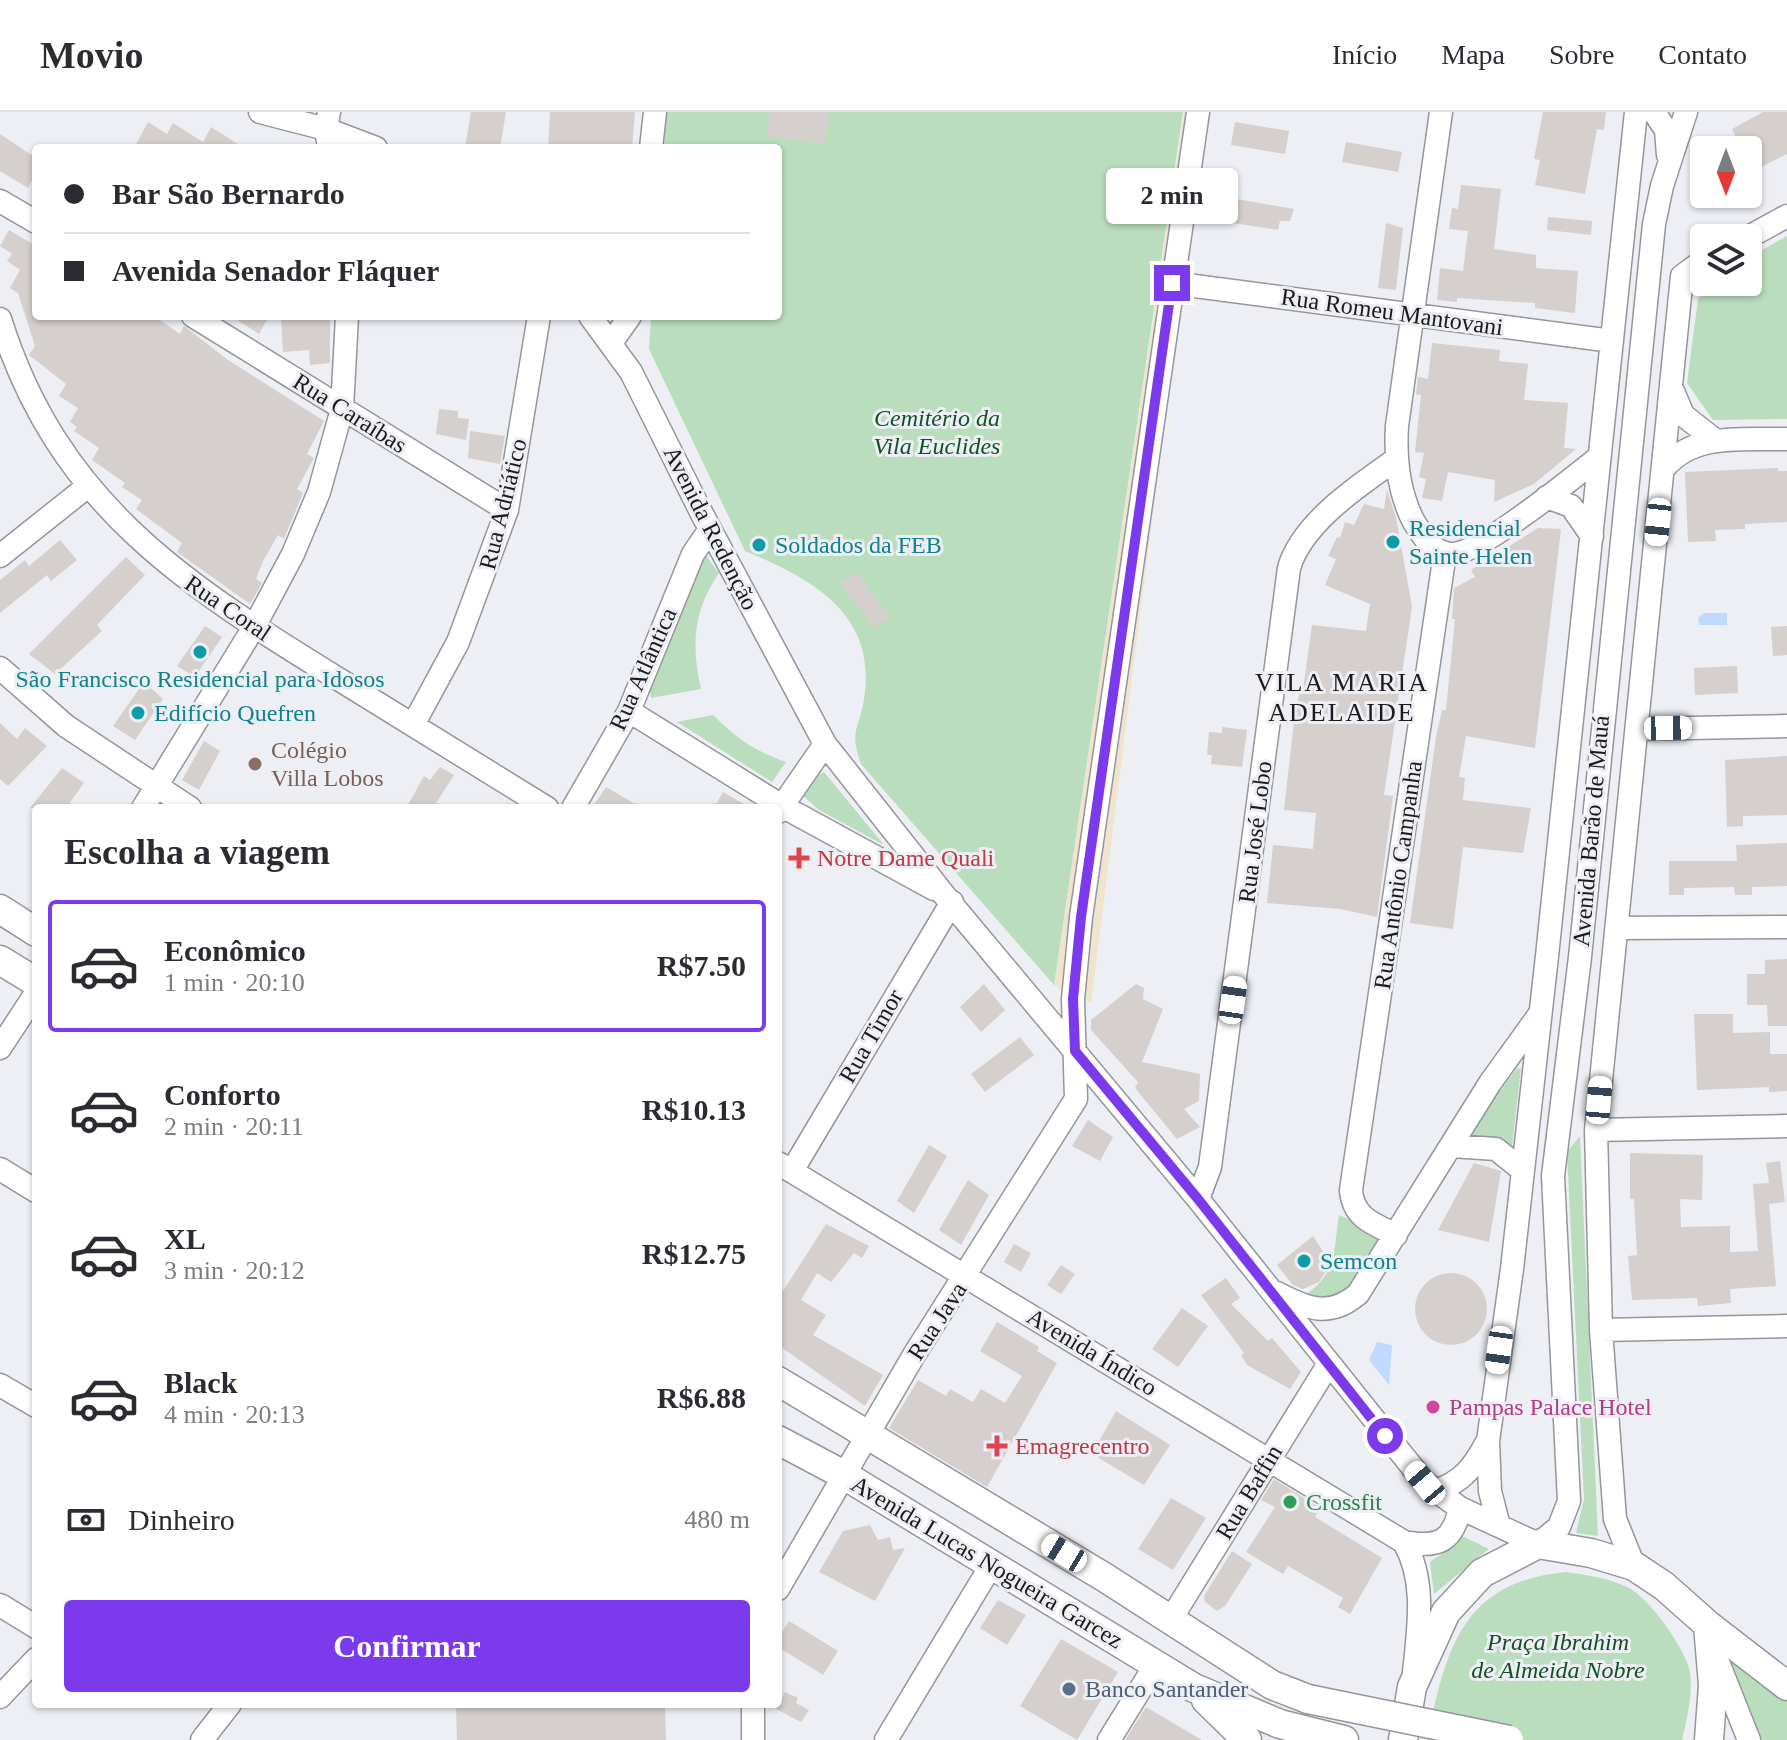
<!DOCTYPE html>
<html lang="pt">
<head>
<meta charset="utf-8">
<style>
  :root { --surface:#fff; --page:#f7f7f7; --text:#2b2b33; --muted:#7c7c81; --line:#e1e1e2; --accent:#7c3aed }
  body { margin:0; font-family:"Times New Roman",serif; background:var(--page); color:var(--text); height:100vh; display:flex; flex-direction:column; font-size:30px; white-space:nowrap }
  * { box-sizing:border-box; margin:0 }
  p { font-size:26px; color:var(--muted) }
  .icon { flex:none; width:44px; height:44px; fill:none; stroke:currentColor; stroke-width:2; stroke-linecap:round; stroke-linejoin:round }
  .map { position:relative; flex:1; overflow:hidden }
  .details { position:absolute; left:32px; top:692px; width:750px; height:904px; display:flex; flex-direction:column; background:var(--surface); border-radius:8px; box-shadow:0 2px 6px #0004 }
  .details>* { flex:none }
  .top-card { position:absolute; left:32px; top:32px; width:750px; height:176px; border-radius:8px; box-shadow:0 2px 6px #0004; display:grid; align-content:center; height:176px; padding:0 32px; background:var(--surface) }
  .needle { width:52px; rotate:180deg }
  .tools { position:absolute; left:1690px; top:24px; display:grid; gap:16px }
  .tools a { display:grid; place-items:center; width:72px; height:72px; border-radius:8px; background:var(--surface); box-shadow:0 2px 6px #0004; font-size:40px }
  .end { position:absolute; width:36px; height:36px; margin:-18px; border:10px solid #7c3aed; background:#fff; box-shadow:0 0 0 4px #fff }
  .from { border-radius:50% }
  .bubble { position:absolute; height:56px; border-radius:8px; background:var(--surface); box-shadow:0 2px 6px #0004; font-size:26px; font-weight:800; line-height:56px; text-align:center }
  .car { position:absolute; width:24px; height:48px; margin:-24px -12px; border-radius:10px; box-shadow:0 0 6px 2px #0007; background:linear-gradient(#fff 24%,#345 0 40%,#fff 0 76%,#345 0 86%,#fff 0) }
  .top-card b { display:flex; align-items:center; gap:28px; height:76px; font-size:30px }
  .top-card b+b { border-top:2px solid var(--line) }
  .top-card i { width:20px; height:20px; background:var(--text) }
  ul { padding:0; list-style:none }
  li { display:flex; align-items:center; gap:24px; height:132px; margin:0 16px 12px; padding:0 16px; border:4px solid transparent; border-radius:8px }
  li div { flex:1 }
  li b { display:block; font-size:30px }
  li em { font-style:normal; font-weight:800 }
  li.on { border-color:var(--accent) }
  li>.icon { width:72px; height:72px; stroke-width:1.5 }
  h2 { padding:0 32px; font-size:36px; line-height:96px }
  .pay { display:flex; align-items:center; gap:20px; height:88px; padding:0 32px; font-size:30px }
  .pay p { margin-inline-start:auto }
  .button { display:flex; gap:16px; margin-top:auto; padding:16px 32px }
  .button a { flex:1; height:92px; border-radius:8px; background:var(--accent); color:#fff; font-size:32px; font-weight:800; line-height:92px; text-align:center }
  header { display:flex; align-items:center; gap:48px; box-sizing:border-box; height:112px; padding:0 40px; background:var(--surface); border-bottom:2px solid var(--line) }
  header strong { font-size:38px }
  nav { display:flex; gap:44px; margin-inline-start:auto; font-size:28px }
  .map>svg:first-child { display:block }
  .commercial { fill:#f0e4cf }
  .green { fill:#b9ddbd }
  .water { fill:#c0dafd }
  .building { fill:#d5cfcd }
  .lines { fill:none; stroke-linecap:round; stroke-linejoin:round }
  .minor-casing { stroke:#95969b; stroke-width:25 }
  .major-casing { stroke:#95969b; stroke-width:31 }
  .minor { stroke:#fff; stroke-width:22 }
  .major { stroke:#fff; stroke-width:28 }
  .major-bridge-casing { stroke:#95969b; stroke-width:31; stroke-linecap:butt }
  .major-bridge { stroke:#fff; stroke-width:28 }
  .route { stroke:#7c3aed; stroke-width:10 }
  .culture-dot { fill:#0f9aa8; stroke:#edeff4; stroke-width:3 }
  .education-dot { fill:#8d6e63; stroke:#edeff4; stroke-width:3 }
  .health-dot { fill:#e0444e; stroke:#edeff4; stroke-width:3 }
  .hotel-dot { fill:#d1479c; stroke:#edeff4; stroke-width:3 }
  .leisure-dot { fill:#2e9e5b; stroke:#edeff4; stroke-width:3 }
  .service-dot { fill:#5c6f8a; stroke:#edeff4; stroke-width:3 }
  .labels { text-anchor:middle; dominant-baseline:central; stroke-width:6; stroke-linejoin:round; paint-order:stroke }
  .street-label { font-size:24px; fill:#1b1b1d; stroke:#edeff4 }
  .park-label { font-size:24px; font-style:italic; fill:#125123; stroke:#edeff4 }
  .culture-label { font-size:24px; fill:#0d838f; stroke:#edeff4; text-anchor:start }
  .education-label { font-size:24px; fill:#785e54; stroke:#edeff4; text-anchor:start }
  .health-label { font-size:24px; fill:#be3a42; stroke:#edeff4; text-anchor:start }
  .hotel-label { font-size:24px; fill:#b23c85; stroke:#edeff4; text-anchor:start }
  .leisure-label { font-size:24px; fill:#27864d; stroke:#edeff4; text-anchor:start }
  .service-label { font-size:24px; fill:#4e5e75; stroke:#edeff4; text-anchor:start }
  .neighbourhood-label { font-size:26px; letter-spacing:2px; fill:#1b1b1d; stroke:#edeff4 }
</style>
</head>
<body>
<header>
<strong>Movio</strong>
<nav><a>Início</a><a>Mapa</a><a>Sobre</a><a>Contato</a></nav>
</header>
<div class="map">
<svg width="1787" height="1628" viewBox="0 0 1787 1628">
  <rect width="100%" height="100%" fill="#edeff4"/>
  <path class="commercial" d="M1184,0H1209L1167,289L1091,891L1054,873Z"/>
  <path class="green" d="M666,0H1183L1054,873L861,652C849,618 859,619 864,587C878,502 812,467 745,439L649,237L651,204H778V36H664Z
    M1787,124V307L1713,308L1687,271L1698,187L1712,170H1748V146Z
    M704,441L719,461C693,499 691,533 701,577L651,586L650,576Z
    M713,603C736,626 756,640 786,650L772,670L677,610Z
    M824,660L884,733L819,698L803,684L812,665Z
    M1517,956L1521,957L1512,1034L1465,1026Z
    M1580,1024L1598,1424L1576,1421L1584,1387L1567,1040Z
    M1339,1103L1391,1126L1337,1190L1304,1184C1338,1160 1333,1141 1339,1103Z
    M1460,1423L1489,1437L1434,1482L1430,1450L1456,1432Z
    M1566,1460C1587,1463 1608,1466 1627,1475C1648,1484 1686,1537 1690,1560C1693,1583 1687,1606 1682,1628H1427C1446,1538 1461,1470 1566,1460Z
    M1726,1543L1787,1586V1628H1757Z"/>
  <path class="water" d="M1704,501H1727V513H1699L1698,506Z
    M1377,1230L1392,1233L1389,1273L1369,1248Z"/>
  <path class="building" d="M471,0H506L500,36H465Z
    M550,0H635L632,36H548Z
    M770,0H829L825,32L766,24Z
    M1543,0H1606L1604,18L1597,17L1585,82L1535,73L1540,48L1534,47Z
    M1763,0H1787V42L1753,59L1748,38H1742L1732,17Z
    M148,10L167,22L173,11L203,30L211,15L244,36H134Z
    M1235,10L1289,19L1285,42L1231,33Z
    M0,22L36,46V71L32,68L28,76L0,59Z
    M1346,30L1402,40L1398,60L1342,50Z
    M1461,73L1501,77L1494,137L1536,143V156L1578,159L1575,201L1535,196V191L1457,186V190L1437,188L1440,156L1463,159L1468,119L1449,117L1452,96L1458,97Z
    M1231,86L1294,97L1290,109H1280L1278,118L1226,110Z
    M1548,105L1592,109L1591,123L1547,118Z
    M1386,111L1403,116L1396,178L1378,176Z
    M9,118L36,134V204H154L180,222L184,214L228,248L324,309L307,342L314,346L297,377L303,381L284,427L278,423L263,449L256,467L262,471L250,492L177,440L182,431L136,397L142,388L122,375L125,371L92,348L99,336L74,319L77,315L70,310L78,296L59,284L66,272L29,243L35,234L18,181L10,176L20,158L7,149L12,142L0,134Z
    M231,204H269L259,222Z
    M281,204H330V251L310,253L309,238L283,240Z
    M1432,231L1500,238L1499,249L1528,252L1524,288L1568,291L1564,336L1576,337L1534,372L1494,390L1495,368L1448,360L1442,389L1422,386L1426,367L1419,365L1424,341L1415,340L1421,283L1416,282L1418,265L1428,267Z
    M439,297L458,299V306L469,307L466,328L436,322Z
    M470,319L505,324L500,352L468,346Z
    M1778,356V359H1787V410L1745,412V417L1715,418L1716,429L1688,430L1685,360Z
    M1387,378L1396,405L1412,495L1384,683L1393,684L1377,805L1340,797L1267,791L1273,733L1313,737L1316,701L1284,698L1294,609L1300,578H1303L1312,513L1366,519L1370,492L1325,473L1336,447L1328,444L1337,425L1340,426L1345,410L1354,413L1364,392L1384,397Z
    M1538,416L1561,417L1535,636L1466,624L1459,665L1465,666L1463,688L1531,696L1523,741L1463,735L1453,817L1410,811L1436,625L1442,598H1446L1455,507H1452L1454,476L1475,465L1471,458Z
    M60,428L77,448L51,469L47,463L0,501V468L25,448L29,454Z
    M126,445L145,463L97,513L102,519L55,562L29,542Z
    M856,460L890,504L874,516L840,471Z
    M205,514L222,525L195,565L177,554Z
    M1787,514V543L1773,544L1771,515Z
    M1737,554L1738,581L1695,583L1694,556Z
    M144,570L163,587L135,628L113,614Z
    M0,611L17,627L25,616L47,634L8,674L0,667Z
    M1222,615L1247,618L1242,655L1211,652L1212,643H1207L1209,620L1222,621Z
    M204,629L220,639L199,678L182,668Z
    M1787,644V703L1743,704V714L1727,715L1725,648Z
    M440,655L454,663L433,696H416L409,691L424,664L430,668Z
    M62,656L84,671L66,696H30Z
    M606,675L642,696H592Z
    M723,680L751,696H714Z
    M1787,731V774L1752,775V783H1735L1734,775L1684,776V783H1669V749H1737L1736,733Z
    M1787,847V914H1768L1767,893H1747V862H1765V848Z
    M984,872L1005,898L981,920L960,895Z
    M1136,872L1144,876L1143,887L1163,897L1142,950L1200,962L1199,989L1184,997L1200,1015L1177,1027L1135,976L1138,970L1091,918V908Z
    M1694,902H1733V921L1770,920V942H1787V979L1769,980V975L1697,978Z
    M1020,925L1034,943L985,980L971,962Z
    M1088,1008L1113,1025L1100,1049L1072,1034Z
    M929,1033L947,1044L914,1101L897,1089Z
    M1630,1041L1703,1043L1702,1088L1680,1087L1681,1115L1730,1114V1140L1758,1139L1753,1072L1769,1071L1766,1051L1780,1049L1785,1090L1769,1092L1776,1174L1730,1177L1731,1191L1698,1194L1697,1186L1632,1188L1628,1144L1637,1143L1634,1087H1630Z
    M1474,1051L1501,1059L1489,1130L1438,1118Z
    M968,1068L989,1083L961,1133L939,1118Z
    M826,1112L869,1134L862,1146L854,1141L831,1170L817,1161L801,1188L826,1203L813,1223L883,1263L865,1294L778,1233V1187Z
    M1313,1124L1326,1144L1325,1161L1319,1170L1303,1177L1293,1173L1277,1153Z
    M1014,1132L1031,1141L1021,1160L1004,1150Z
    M1061,1153L1075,1162L1061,1182L1047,1173Z
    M1415 1197a36 36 0 1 1 72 0a36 36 0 1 1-72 0Z
    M1226,1166L1240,1186L1231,1192L1268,1229L1272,1226L1301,1260L1290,1277L1247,1253L1241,1243L1244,1241L1201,1183Z
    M1182,1196L1208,1214L1178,1255L1152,1237Z
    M997,1210L1039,1235L1037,1239L1057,1251L987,1375L889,1316L918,1268L946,1284L950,1277L973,1290L981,1277L1005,1291L1022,1264L980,1239Z
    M1116,1299L1170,1333L1144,1373L1092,1342Z
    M1274,1367L1320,1396L1315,1405L1382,1446L1350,1502L1338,1495L1343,1486L1328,1477L1288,1454L1283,1462L1246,1440L1275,1395L1261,1388Z
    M1171,1386L1206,1406L1173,1458L1138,1437Z
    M870,1413L878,1428L890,1425L893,1438L905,1436L875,1489L819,1460L843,1419Z
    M1232,1439L1252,1452L1225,1494L1217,1499L1205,1490L1204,1484Z
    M998,1488L1026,1503L1007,1533L980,1516Z
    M789,1509L838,1539L823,1563L778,1535V1527Z
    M1061,1527L1118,1560L1077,1628L1020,1594Z
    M785,1580L798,1586L796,1591L809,1598L801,1610L776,1597Z
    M456,1592H665L666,1628H457Z
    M1146,1595L1202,1628H1125Z"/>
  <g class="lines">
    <defs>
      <path id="minor" d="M260,0L326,17L376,36
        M329,0L326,17L329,36
        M1441,0L1397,314C1395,347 1398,380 1414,410C1422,423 1432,440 1450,442C1477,444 1574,365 1599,345
        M1654,0L1666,18L1668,43
        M651,36L655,0
        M0,89L36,110
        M1747,126L1787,104
        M1172,171L1612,229
        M193,204L507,398
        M590,204L631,260L701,400L825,632L945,784L1198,1087L1425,1371L1460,1396L1538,1432L1559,1415L1569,1389L1553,1064L1580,845L1654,112L1662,74L1686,0
        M0,207C58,392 184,472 340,568C409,610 478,653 547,696
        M611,231L630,204
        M1673,279L1683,303L1716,329
        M1664,356C1694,320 1744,328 1787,327
        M1547,385L1571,394L1592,424
        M0,444L88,374
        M0,556L66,614L190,696
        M629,599L782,694L934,777
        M413,613L458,530L507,398L539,204
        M1638,617L1787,614
        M143,696L254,515L293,442L319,380L342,297L347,204
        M573,696L629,599L693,442L710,417
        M778,700L825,632
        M1617,816L1787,815
        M0,936L36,881
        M1596,1018L1787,1014
        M1451,1034L1496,1037L1521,1057
        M778,1051L1404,1430C1427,1470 1418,1518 1414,1561
        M0,1057L36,1079
        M792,1059L952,790
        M1198,1087L1210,1055L1289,456C1302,411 1358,374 1395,348
        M1396,1123C1374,1112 1353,1106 1351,1078L1445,441
        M1277,1181C1307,1197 1330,1206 1358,1182L1490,971L1539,903
        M1601,1218L1787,1214
        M0,1273L36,1294
        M1436,1379C1463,1369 1473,1356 1487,1330
        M1499,1414L1490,1379L1488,1329L1512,1157L1547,844L1636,0
        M1404,1430C1438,1436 1453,1430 1460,1396
        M1634,1454L1615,1407L1601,1218L1596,1018L1682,164L1704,148
        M778,1477L914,1243L1076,987L1073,887L1081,805L1198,0
        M0,1493L36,1515
        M1171,1507L1328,1253
        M1714,1540L1749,1628
        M0,1585L36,1547
        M753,1592V1628
        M202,1628L230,1592
        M886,1628L992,1452
        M1109,1628L1156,1552"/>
      <path id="major" d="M0,797L36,820
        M0,848L36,870
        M778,1269L1104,1465L1272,1573L1308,1587
        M778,1328L844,1363L1194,1576L1280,1612L1344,1628
        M1708,1513L1713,1573L1709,1628
        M1206,1588L1247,1628
        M1403,1628L1412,1575L1446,1500L1482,1461L1538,1432L1591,1441L1634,1454L1664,1474L1708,1513L1787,1574"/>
    </defs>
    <use href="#minor" class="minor-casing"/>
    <use href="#major" class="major-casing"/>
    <use href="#minor" class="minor"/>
    <use href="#major" class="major"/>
    <defs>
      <path id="major-bridge" d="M1308,1587L1509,1628"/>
    </defs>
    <use href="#major-bridge" class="major-bridge-casing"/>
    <use href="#major-bridge" class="major-bridge"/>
  </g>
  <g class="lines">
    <path class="route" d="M1172,171L1081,805L1073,887L1075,939L1198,1087L1385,1324"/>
  </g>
  <g class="culture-dot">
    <circle cx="1393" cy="430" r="8"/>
    <circle cx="759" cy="433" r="8"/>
    <circle cx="200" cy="540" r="8"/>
    <circle cx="138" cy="601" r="8"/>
    <circle cx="1304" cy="1149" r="8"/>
  </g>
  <circle class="education-dot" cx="255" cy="652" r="8"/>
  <g class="health-dot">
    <path d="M795 734h8v8h8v8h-8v8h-8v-8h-8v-8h8z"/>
    <path d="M993 1322h8v8h8v8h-8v8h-8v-8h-8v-8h8z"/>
  </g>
  <circle class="hotel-dot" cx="1433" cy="1295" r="8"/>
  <circle class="leisure-dot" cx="1290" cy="1390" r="8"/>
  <circle class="service-dot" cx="1069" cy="1577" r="8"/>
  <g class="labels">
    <g class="street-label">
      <text transform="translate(1392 200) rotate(8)">Rua Romeu Mantovani</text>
      <text transform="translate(350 301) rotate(32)">Rua Caraíbas</text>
      <text transform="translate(503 392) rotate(-76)">Rua Adriático</text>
      <text transform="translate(711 416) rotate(63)">Avenida Redenção</text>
      <text transform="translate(228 496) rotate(34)">Rua Coral</text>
      <text transform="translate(643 557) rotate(-66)">Rua Atlântica</text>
      <text transform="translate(1591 719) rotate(-85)">Avenida Barão de Mauá</text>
      <text transform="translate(1255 720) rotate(-83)">Rua José Lobo</text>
      <text transform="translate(1398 763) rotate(-82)">Rua Antônio Campanha</text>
      <text transform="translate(871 924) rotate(-60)">Rua Timor</text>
      <text transform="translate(937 1209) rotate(-57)">Rua Java</text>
      <text transform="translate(1092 1240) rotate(31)">Avenida Índico</text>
      <text transform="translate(1249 1380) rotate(-59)">Rua Baffin</text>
      <text transform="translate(987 1450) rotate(31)">Avenida Lucas Nogueira Garcez</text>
    </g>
    <g class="park-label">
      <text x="937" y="306">Cemitério da<tspan x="937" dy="28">Vila Euclides</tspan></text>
      <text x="1558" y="1530">Praça Ibrahim<tspan x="1558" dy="28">de Almeida Nobre</tspan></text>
    </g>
    <g class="culture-label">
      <text x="1409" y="416">Residencial<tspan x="1409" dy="28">Sainte Helen</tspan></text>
      <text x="775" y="433">Soldados da FEB</text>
      <text x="200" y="567" text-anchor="middle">São Francisco Residencial para Idosos</text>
      <text x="154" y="601">Edifício Quefren</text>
      <text x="1320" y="1149">Semcon</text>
    </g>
    <g class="education-label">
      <text x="271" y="638">Colégio<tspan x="271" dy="28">Villa Lobos</tspan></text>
    </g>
    <g class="health-label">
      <text x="817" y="746">Notre Dame Quali</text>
      <text x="1015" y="1334">Emagrecentro</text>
    </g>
    <g class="hotel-label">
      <text x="1449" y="1295">Pampas Palace Hotel</text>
    </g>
    <g class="leisure-label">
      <text x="1306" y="1390">Crossfit</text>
    </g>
    <g class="service-label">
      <text x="1085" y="1577">Banco Santander</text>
    </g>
    <g class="neighbourhood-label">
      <text x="1342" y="570">VILA MARIA<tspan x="1342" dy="30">ADELAIDE</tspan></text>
    </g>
  </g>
</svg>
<div class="tools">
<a><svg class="needle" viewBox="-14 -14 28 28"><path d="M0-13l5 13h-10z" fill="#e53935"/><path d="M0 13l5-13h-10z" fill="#7c7c81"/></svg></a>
<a><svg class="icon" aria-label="layers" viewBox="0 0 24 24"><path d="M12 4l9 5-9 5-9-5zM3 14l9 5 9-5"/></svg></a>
</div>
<i class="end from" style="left:1385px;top:1324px"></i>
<i class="end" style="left:1172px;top:171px"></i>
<div class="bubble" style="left:1106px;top:56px;width:132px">2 min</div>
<i class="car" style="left:1658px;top:410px;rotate:186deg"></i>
<i class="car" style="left:1668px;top:616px;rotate:89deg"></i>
<i class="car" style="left:1233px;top:888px;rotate:8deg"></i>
<i class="car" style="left:1599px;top:988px;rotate:5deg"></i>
<i class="car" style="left:1499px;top:1238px;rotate:188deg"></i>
<i class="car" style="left:1425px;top:1371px;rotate:320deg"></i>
<i class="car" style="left:1064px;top:1441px;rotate:301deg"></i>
<div class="top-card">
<b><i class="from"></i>Bar São Bernardo</b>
<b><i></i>Avenida Senador Fláquer</b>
</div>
<section class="details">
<h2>Escolha a viagem</h2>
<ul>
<li class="on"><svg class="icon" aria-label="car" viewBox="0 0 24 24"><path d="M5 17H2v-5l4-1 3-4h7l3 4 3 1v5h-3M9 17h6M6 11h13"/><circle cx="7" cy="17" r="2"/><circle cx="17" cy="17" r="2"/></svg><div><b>Econômico</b><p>1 min · 20:10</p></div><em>R$7.50</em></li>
<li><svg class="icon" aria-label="car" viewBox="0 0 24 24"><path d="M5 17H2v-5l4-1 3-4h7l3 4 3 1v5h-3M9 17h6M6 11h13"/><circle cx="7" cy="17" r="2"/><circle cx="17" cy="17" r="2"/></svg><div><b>Conforto</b><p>2 min · 20:11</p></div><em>R$10.13</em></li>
<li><svg class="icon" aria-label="car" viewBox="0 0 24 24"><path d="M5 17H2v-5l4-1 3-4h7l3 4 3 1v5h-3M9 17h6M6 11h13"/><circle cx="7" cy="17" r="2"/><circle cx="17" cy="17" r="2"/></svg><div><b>XL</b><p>3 min · 20:12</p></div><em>R$12.75</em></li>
<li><svg class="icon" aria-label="car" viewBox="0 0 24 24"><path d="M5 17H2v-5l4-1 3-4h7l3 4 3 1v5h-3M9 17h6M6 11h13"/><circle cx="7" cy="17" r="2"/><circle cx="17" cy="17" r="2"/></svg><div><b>Black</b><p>4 min · 20:13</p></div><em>R$6.88</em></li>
</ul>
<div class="pay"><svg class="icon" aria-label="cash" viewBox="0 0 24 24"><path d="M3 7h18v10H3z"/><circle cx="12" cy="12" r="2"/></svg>Dinheiro<p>480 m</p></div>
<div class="button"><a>Confirmar</a></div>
</section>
</div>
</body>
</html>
